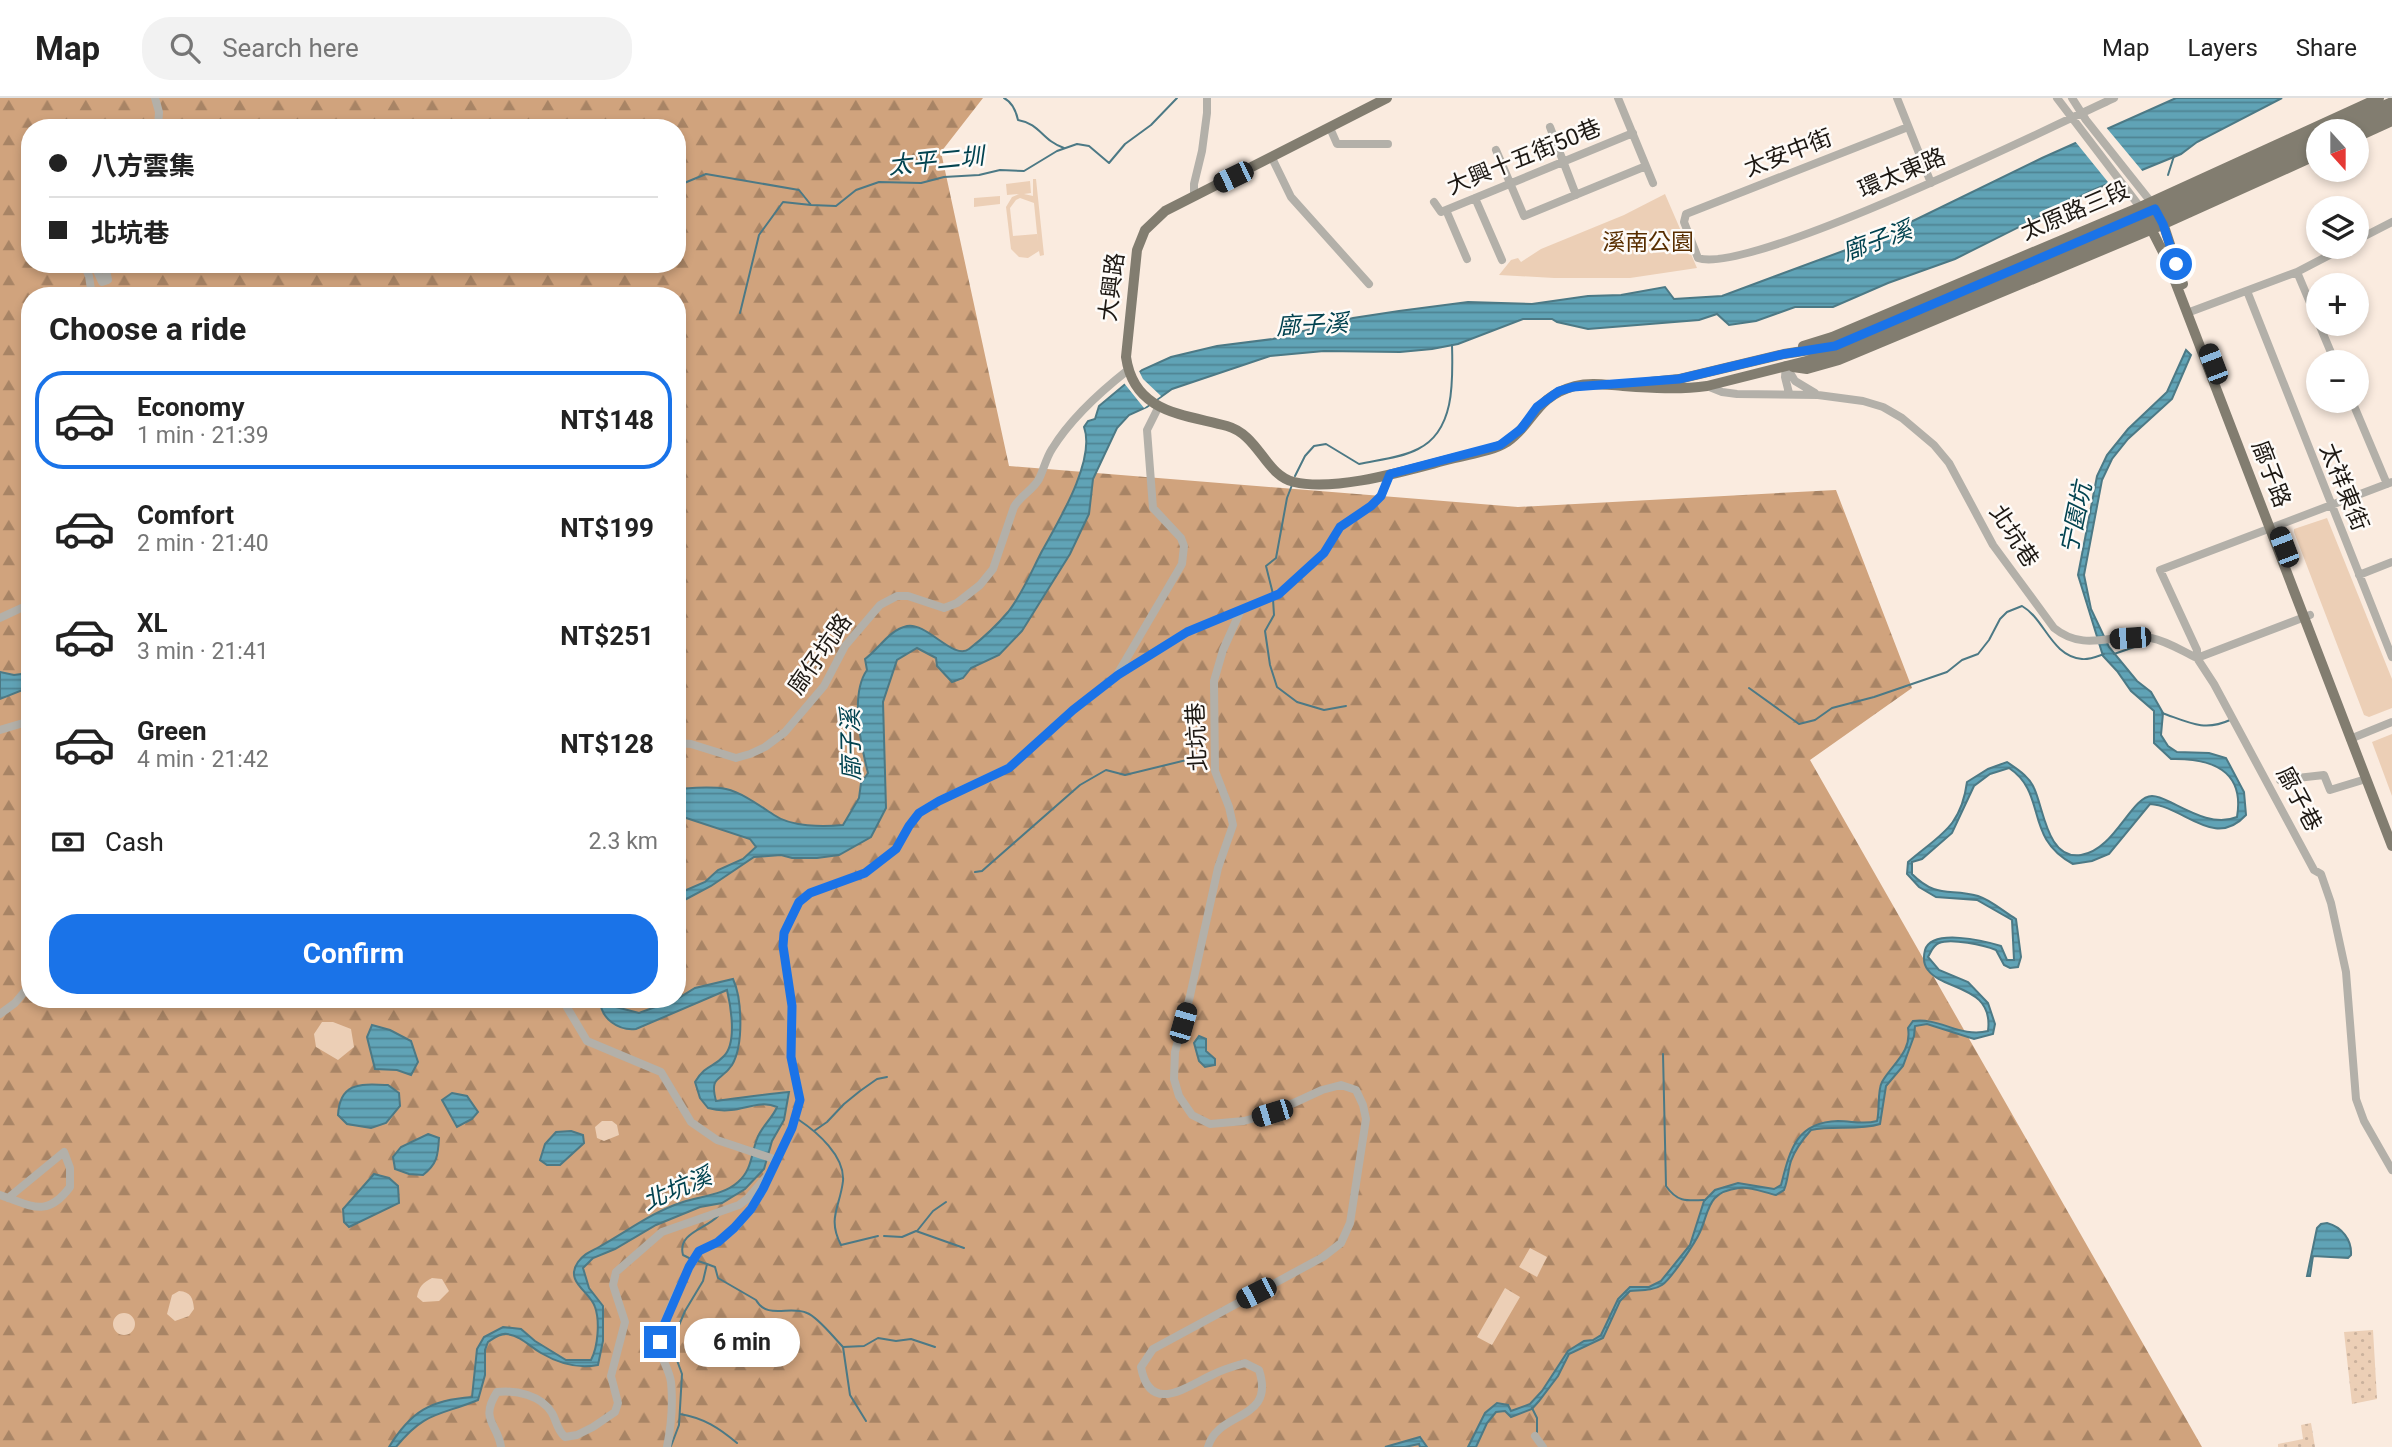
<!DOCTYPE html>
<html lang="en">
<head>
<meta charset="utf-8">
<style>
  :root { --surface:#fff; --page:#f2f2f2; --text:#222; --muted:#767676; --line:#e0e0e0; --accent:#1a73e8 }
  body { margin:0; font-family:Roboto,"Noto Sans TC",sans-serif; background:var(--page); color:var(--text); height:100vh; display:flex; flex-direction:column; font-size:26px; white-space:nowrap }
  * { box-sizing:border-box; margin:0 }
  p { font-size:23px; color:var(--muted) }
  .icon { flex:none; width:38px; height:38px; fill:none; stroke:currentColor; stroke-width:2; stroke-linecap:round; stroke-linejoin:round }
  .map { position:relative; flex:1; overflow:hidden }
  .sheet { position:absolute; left:21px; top:189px; width:665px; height:721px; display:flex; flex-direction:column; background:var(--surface); border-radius:28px; box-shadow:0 4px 10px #0003 }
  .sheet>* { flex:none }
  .banner { position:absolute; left:21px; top:21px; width:665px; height:154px; border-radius:28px; box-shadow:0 4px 10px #0003; display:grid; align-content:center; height:154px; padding:0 28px; background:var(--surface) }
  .needle { width:46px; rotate:159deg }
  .tools { position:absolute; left:2306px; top:21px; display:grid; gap:14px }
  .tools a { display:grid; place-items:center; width:63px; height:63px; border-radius:50%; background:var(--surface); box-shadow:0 4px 10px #0003; font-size:35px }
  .end { position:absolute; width:32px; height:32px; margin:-16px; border:9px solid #1a73e8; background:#fff; box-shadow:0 0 0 4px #fff }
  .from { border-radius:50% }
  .bubble { position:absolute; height:49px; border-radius:24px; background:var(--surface); box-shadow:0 4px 10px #0003; font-size:23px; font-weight:700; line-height:49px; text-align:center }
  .car { position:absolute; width:21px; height:42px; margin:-21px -10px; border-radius:9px; box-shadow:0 0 5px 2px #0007; background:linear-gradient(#222 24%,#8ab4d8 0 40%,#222 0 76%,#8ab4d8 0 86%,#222 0) }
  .banner b { display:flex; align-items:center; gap:24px; height:66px; font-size:26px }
  .banner b+b { border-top:2px solid var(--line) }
  .banner i { width:18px; height:18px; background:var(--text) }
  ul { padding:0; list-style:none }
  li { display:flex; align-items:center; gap:21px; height:98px; margin:0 14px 10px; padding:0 14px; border:4px solid transparent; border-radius:28px }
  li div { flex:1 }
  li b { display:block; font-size:26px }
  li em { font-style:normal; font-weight:700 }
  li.current { border-color:var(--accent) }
  li>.icon { width:63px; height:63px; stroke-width:1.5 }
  h2 { padding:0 28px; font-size:32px; line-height:84px }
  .pay { display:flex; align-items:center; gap:18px; height:77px; padding:0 28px; font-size:26px }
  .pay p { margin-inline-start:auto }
  .action { display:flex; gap:14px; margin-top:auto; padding:14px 28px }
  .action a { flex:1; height:80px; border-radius:28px; background:var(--accent); color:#fff; font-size:28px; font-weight:700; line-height:80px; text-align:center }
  header { display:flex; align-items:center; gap:42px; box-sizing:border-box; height:98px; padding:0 35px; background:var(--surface); border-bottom:2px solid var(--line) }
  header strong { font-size:33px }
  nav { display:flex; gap:38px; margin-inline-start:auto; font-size:24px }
  .search { width:490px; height:63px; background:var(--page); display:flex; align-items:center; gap:18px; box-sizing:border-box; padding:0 24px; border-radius:28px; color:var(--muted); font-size:26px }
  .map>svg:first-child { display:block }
  .grass { fill:url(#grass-dots) }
  .forest { fill:url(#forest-firs); fill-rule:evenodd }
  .park { fill:#eccfb6; fill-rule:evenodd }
  .water { fill:url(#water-rules); stroke:#4c7985; stroke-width:2 }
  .pier { fill:#faebdf }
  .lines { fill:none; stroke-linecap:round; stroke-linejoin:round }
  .stream { stroke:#4c7985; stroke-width:2 }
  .minor { stroke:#b3b0a9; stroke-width:8 }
  .major { stroke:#827d70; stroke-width:10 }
  .route { stroke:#1a73e8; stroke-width:9 }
  .labels { text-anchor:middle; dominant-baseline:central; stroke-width:5; stroke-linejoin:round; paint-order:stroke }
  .street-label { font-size:23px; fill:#1d1813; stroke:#fefbf8 }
  .park-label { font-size:23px; fill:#582e00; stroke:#fefbf8 }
  .water-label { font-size:24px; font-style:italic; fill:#024350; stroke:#fefbf8 }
</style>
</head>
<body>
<header>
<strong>Map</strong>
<div class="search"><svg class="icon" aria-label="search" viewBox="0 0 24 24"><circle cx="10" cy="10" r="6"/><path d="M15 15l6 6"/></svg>Search here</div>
<nav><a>Map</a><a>Layers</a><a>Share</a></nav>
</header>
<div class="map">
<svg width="2392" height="1349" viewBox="0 0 2392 1349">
  <defs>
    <pattern id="grass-dots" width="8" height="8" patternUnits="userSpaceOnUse" patternTransform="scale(1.75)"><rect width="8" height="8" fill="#eccfb6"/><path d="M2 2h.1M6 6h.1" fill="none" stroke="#cab19c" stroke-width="1.8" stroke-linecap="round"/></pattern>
    <pattern id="forest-firs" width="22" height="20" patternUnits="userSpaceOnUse" patternTransform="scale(1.75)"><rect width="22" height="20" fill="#d0a37d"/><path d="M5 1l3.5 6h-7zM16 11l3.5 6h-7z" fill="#a88465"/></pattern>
    <pattern id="water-rules" width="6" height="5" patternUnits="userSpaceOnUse" patternTransform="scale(1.75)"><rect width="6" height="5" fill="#60a3b6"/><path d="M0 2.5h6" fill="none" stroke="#4f8493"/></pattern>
  </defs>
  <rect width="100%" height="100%" fill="#faebdf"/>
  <path class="grass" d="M2373,1232L2377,1301L2352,1306L2344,1234Z
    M2311,1325L2315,1349H2278V1346L2303,1341L2301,1327Z"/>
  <path class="forest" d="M0,0H983L941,54L1009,368L1518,409L1836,392L1912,590L1810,662L2202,1349H0ZM30,30H677V166H30ZM30,198H677V901H30Z"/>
  <path class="park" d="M1033,81H1036L1044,157L1040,158L1039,153L1028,160L1019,159L1011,151L1006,109L1012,99L1019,96L1007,97L1006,86L1030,83L1031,95L1024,96L1033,98ZM1020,100L1034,105L1038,145L1037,136L1013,138L1010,110L1016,102Z
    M1665,96L1697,170L1630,180H1554L1499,177L1511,162L1518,160L1521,164L1541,151L1624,117Z
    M1000,98V106L974,109V100Z
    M2327,420L2392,581V610L2369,619L2364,617L2294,434V431Z
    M2392,636V698L2372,644Z
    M322,924H333L351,931L354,949L338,962L316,949L314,936Z
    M602,1023H612L617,1027L619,1037L604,1043L597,1040L595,1029Z
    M1530,1150L1547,1159L1537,1179L1519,1169Z
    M432,1180L442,1181L449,1193L439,1203L423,1204L417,1199C419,1188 423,1185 432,1180Z
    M1505,1190L1520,1199L1492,1247L1477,1239Z
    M179,1193C191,1194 193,1200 194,1211L189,1218L175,1223L167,1216L172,1197Z
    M113 1226a11 11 0 1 1 22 0a11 11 0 1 1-22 0Z"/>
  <path class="water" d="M2176,0H2282L2197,44L2181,56L2093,92L1955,161L1888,185L1833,209H1795L1756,223L1729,227L1717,216L1699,222L1588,231L1557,224L1552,221H1523L1458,246L1432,251L1400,254L1324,253L1270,258L1172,291L1147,309L1129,317L1117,330L1093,381L1089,416L1070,456L1022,533L999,557L971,570L963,580L952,584L937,568L936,560L917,550L897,562L883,604L886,710L871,739L839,757L817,760H792L781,757L754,759L711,788L677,806V796L705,784L718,772L743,761L756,749L750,741L677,717V691C693,690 710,688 726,691C743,695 760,708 774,717C791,729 823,729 843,727L859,700L861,685L868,675C861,648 850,596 867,572L865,561C879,551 889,532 907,528C927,524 954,563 969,551C982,541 997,527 1008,514C1023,495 1031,474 1042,453C1058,424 1096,362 1084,329L1088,323L1095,321L1099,308L1142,272L1171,259L1217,248L1273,241L1353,220L1399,213L1468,204L1532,206L1588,198L1621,197L1665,189L1674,201L1722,198L1878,140L2042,60Z
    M2186,252L2191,257L2172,301L2128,341L2112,361L2102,382L2084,477L2091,511L2109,549L2137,583L2151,594L2163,615L2161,637L2168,648L2177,654L2209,655L2226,660L2244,694L2246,717C2214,752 2184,708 2150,706L2109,756L2092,763L2073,766C2023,739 2048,696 2009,670L1990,676L1974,688L1952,735L1922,761L1912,764V776C1937,801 1949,790 1978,798C1991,802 2004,814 2016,821L2021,859L2018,869L2010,870L2004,867L1996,852C1984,847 1951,840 1939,845C1933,847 1931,854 1928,859L1939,872L1968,884L1988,905L1995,926L1993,936L1974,941L1927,926L1915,928L1914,938L1903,968L1886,988L1880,1026C1858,1033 1834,1027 1811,1032C1803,1041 1795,1051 1791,1063C1788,1072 1788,1082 1784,1092L1776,1097C1765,1095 1750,1088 1739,1090C1707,1094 1710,1111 1700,1134C1695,1145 1671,1181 1662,1187C1653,1193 1641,1192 1630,1193L1620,1203L1603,1240L1569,1256L1558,1278L1539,1303L1532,1311L1511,1319L1505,1313L1496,1314L1487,1325L1476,1349H1468L1485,1315L1497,1305L1508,1307L1511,1313L1530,1306L1542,1293L1568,1253L1584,1243L1593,1242L1601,1237L1618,1201L1630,1189H1649L1661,1183L1690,1147L1704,1103L1715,1092L1738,1085L1774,1091L1781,1087C1790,1052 1796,1024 1838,1023C1852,1023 1863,1027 1877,1023C1880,1012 1877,993 1882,984C1893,965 1912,954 1908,930L1913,923C1939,919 1960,940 1988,933C1994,887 1943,893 1928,872C1923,866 1923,860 1925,852C1932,830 1985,843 2001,848L2007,862H2014L2012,822L1977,802L1936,799L1919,789L1907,776L1908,764C1939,737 1961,730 1967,684L1988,671L2007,664C2017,671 2029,678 2034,690C2044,711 2047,762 2081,757C2115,752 2131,698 2152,698C2159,698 2166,702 2172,705C2192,715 2215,728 2237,719C2245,672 2211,660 2171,661L2154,645V613L2131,593L2117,573L2103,558L2078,477L2097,378L2107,357L2128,331L2167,294Z
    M0,574L14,577L30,575V589L0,601Z
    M733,881C742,900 744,947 732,967C721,984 709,977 716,1003C741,1000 764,996 789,994L784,1022L772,1043L764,1071L745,1091L722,1105L700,1109L656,1127L615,1151L593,1160L583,1170L589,1190L603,1208V1243L598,1267C578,1271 558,1265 541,1255C529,1248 521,1238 507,1236C500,1235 494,1240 488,1244L485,1252V1277L478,1302C439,1318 425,1313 396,1349H389C411,1313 431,1302 472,1299L477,1251L484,1239L503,1229L521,1231L535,1243L566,1262H591C598,1249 600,1223 595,1209C590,1193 564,1184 578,1164C585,1155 590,1154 599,1149C628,1133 652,1114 683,1104C701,1098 724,1097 738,1084C752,1072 751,1056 757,1041C761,1029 772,1021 777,1009C761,1002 746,1011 731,1012C723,1013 715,1012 708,1010L700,1000L695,984C706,966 713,970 724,958C737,945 731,909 727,892L636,931C619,933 600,921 600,901H607L612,908L639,915L677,901L695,890Z
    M372,927L390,932L411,943L418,964L411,977L397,972L375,971L367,939Z
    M1199,938L1206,941V953L1215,961V967L1205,969L1199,963L1194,945Z
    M388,987L399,995L400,1008L386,1025L371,1030L347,1026L338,1017C340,984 360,986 388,987Z
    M452,995L467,998L478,1014L472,1021L457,1029L442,1002Z
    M571,1033L583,1037L584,1045L560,1067H547L540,1062L545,1046L556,1034Z
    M428,1036L439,1040C438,1058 437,1066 423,1077L409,1076L395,1071L393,1059L401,1049Z
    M374,1076L389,1080L398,1088L399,1105L349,1129L344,1124L343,1111Z
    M2327,1125C2342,1129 2352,1142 2351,1157L2348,1160L2313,1158L2310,1178H2307L2317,1130L2321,1126Z
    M1420,1339L1427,1349H1420L1419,1346L1405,1349H1385Z"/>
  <path class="pier" d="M2105,28L2144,75L2112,89L2074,42Z
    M1138,271L1143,281L1161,298L1144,310L1124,285Z"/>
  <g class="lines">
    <path class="stream" d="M1004,0C1012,4 1016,13 1018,22C1041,26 1041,42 1064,50
      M455,29L458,30
      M2168,77L2174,58
      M677,88L706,76L799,92L811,107L836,108L856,92L879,84L921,85L944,79L979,77L1000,72L1024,73L1057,53L1077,46L1089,48L1109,65L1125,46L1151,27L1177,0
      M740,215L759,137L783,104L811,107
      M1295,378L1305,358L1314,348L1326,346L1359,366C1377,362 1401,360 1418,351C1455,333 1453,283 1452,247
      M1273,496L1266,468L1276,460L1287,400L1292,387
      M1273,501L1274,517L1265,533L1270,567L1277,589L1297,604L1324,612L1346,608
      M2114,556L2143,546
      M1749,590L1799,626L1815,622L1832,610L1874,599L1947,574L1962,562L1978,556L1989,542L2000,521L2007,514L2022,508C2045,521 2051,558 2082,561C2089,562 2098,558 2104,556
      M2162,615C2188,624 2204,634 2230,622
      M975,774L982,773L1080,687L1106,672L1125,677L1203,658
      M1663,956L1666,1088C1677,1104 1686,1103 1705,1102
      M799,1022C817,1034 845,1058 843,1083C840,1109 827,1120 841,1147L878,1138
      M814,1033L827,1024L844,1006L860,993L877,981L887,979
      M917,1133L933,1113L946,1104
      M884,1138L902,1139L916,1133L964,1150
      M689,1160L683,1157C677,1135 706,1131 718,1118
      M707,1166L715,1169L718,1180L756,1202C767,1222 790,1207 807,1215C818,1219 834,1240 843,1249L864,1248L878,1240L896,1243L911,1241L935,1249
      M843,1249L850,1297L866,1323
      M1532,1310L1537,1320V1334
      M680,1316C704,1320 719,1330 737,1345
      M671,1348L679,1327L682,1276L671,1246L685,1213L703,1183L707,1166L698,1163"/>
    <path class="minor" d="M155,0L159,14L158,30
      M1618,0L1653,85
      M1897,0L1931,85
      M2057,0L2140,109
      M2072,0L2086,22L2151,104
      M1550,29L1576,97
      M1908,29L1686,116L1684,124L1698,160C1749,178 2051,29 2114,0
      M1330,30L1337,46H1388
      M1496,52L1524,118L1646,68
      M1272,60L1291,99L1369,186
      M1194,97V86L1202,53L1207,15V0
      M1475,100L1502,162
      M1434,104L1441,114L1446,112L1633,35
      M1446,112L1467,161
      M2357,142L2392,124
      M84,166L89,178L92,198
      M94,166L102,184L108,182L105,166
      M2297,174L2335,264
      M2247,193L2392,559
      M2187,215L2297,174L2345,149
      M1786,267L1785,279L1789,295
      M1786,268L1795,283L1815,295
      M1707,288L1722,294L1737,296L1818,297L1863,303L1883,309L1902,320L1934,347L1949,365L1993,447L2054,530C2086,556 2116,533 2151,540C2167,543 2182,553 2197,560
      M2352,303L2387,386
      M2392,384L2160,472L2197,552V560L2214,586L2314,772L2321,776L2331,805L2346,874L2356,1001L2364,1023L2392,1072
      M2359,477L2392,464
      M0,520L30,506
      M2197,560L2310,517
      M1118,575L1182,466L1184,448L1181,440L1153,410L1147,332L1158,310
      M0,632L30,623
      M2350,641L2392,624
      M677,645L691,646L736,660L750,656L765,649L785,634L824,588L845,548L880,507L897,498H908L944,510L957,505L980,487L993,471L1014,409C1020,398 1033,392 1039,381C1044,371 1046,360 1052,351C1071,320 1100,294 1128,272
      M2280,682L2324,677L2330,692L2366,681
      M562,901L587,943L661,974L691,1024L717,1042L777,1062
      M0,916L15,905L30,887
      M0,1097C31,1107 46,1121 70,1089V1070L64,1054L8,1100
      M1535,1338L1543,1349
      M501,1349C498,1326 479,1322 497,1294C516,1292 541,1297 552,1315C557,1324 557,1332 565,1339L577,1337L593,1329L615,1314L618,1305L611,1278L625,1224L613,1187L616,1174L662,1134L739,1107L747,1101L767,1078
      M667,1349C671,1329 673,1304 671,1284C669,1269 658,1258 660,1243C662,1222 687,1172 699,1153L718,1144L735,1130L751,1111L763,1092L792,1030L800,1002L791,959L792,908L783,848L784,835L799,804L809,795L865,775L896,751L909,728L919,715L938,703L1008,670L1073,612L1118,577L1187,534L1279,496L1324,455L1340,429L1371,408L1381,398L1390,376
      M1208,1349C1218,1312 1276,1324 1259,1272L1245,1265C1235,1268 1224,1271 1214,1276C1187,1288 1150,1318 1141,1269L1153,1251L1323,1159L1341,1145L1350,1125L1366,1021L1363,1007L1356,992L1341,987L1322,992L1272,1015L1244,1023L1210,1026L1192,1017L1179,998L1174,981L1175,954L1190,898L1218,770L1233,727L1229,709L1215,673L1214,583L1223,552L1240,514"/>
    <path class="major" d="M1387,0L1165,113L1145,132L1137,152L1126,259C1134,315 1183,316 1227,328C1259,337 1265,377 1294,384C1337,394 1408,372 1451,361C1469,356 1491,354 1507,344C1535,325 1534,299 1575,288C1591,284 1607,287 1623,288C1651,290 1679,292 1707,288L1838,255L2149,124L2319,47
      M2326,33L2392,4
      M2348,33L2392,13
      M2357,39L2392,23
      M2151,104L2161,119L2183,186
      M2140,109L2166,160L2392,748
      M1803,248L1832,239L2140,109L2379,0
      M1793,269L1807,271L1839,262L2153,131L2319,56
      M1650,284L1679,281L1784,256L1835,248L2145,116L2319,36"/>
  </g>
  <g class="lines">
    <path class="route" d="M660,1244L664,1227L689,1169L699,1153L718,1144L734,1130L751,1111L763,1091L792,1030L800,1002L791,959L792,908L783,848L784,835L799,804L810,795L865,775L896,751L909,728L919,715L939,703L1009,670L1073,612L1118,577L1187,534L1279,496L1324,455L1340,429L1371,408L1381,398L1390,376L1500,347L1521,331L1537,309L1559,293L1573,289L1679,281L1784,256L1835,248L2155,111L2163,126L2176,166"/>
  </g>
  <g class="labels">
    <g class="street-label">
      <text transform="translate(1788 55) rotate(-21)">太安中街</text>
      <text transform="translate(1524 59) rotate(-22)">大興十五街50巷</text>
      <text transform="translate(1902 75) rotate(-23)">環太東路</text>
      <text transform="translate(2075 113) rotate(-23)">太原路三段</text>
      <text transform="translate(1112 189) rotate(-83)">大興路</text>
      <text transform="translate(2271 376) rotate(69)">廍子路</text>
      <text transform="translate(2344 389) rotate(68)">太祥東街</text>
      <text transform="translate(2014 438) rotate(57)">北坑巷</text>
      <text transform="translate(820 556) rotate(-55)">廍仔坑路</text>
      <text transform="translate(1197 639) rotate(-93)">北坑巷</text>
      <text transform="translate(2299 701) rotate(62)">廍子巷</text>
    </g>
    <g class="park-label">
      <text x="1648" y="144">溪南公園</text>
    </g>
    <g class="water-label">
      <text transform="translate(936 63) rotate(-6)">太平二圳</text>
      <text transform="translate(1877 143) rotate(-20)">廍子溪</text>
      <text transform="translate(1312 227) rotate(-3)">廍子溪</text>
      <text transform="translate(2076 420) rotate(-78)">宁園坑</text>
      <text transform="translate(851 647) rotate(-91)">廍子溪</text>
      <text transform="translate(677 1091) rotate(-23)">北坑溪</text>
    </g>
  </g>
</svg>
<div class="tools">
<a><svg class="needle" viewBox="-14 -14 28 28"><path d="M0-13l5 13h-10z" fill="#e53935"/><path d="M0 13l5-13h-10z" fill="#767676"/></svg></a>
<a><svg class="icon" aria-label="layers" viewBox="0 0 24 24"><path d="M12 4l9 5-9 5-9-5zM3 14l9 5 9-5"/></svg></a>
<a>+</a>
<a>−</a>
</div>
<i class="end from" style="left:2176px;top:166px"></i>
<i class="end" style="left:660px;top:1244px"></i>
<div class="bubble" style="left:684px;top:1220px;width:116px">6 min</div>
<i class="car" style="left:1233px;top:79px;rotate:244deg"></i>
<i class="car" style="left:2213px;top:266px;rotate:339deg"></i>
<i class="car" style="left:2284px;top:449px;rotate:339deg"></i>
<i class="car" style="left:2130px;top:540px;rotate:266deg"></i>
<i class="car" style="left:1183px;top:925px;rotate:16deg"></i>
<i class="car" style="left:1272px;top:1015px;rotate:253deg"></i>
<i class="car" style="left:1256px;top:1195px;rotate:243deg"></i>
<div class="banner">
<b><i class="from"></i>八方雲集</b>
<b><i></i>北坑巷</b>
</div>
<section class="sheet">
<h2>Choose a ride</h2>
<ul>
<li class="current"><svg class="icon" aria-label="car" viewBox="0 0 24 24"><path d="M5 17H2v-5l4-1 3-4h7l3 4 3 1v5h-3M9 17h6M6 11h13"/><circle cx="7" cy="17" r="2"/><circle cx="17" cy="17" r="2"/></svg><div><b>Economy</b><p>1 min · 21:39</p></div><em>NT$148</em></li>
<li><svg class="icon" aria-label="car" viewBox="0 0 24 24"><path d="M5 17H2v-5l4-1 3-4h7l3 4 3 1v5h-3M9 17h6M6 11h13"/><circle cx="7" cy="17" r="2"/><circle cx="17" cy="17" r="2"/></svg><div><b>Comfort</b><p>2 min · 21:40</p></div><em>NT$199</em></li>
<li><svg class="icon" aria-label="car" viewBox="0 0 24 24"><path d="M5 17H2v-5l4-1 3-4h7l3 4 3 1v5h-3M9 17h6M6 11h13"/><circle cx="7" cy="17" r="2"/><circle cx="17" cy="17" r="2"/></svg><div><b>XL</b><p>3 min · 21:41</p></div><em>NT$251</em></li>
<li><svg class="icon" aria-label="car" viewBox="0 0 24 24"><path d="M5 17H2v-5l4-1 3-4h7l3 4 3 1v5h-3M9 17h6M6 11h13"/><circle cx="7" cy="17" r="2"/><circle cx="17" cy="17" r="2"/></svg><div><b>Green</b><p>4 min · 21:42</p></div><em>NT$128</em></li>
</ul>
<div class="pay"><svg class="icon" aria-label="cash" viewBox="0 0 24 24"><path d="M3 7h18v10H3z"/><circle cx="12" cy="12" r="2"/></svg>Cash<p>2.3 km</p></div>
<div class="action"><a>Confirm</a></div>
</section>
</div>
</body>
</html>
